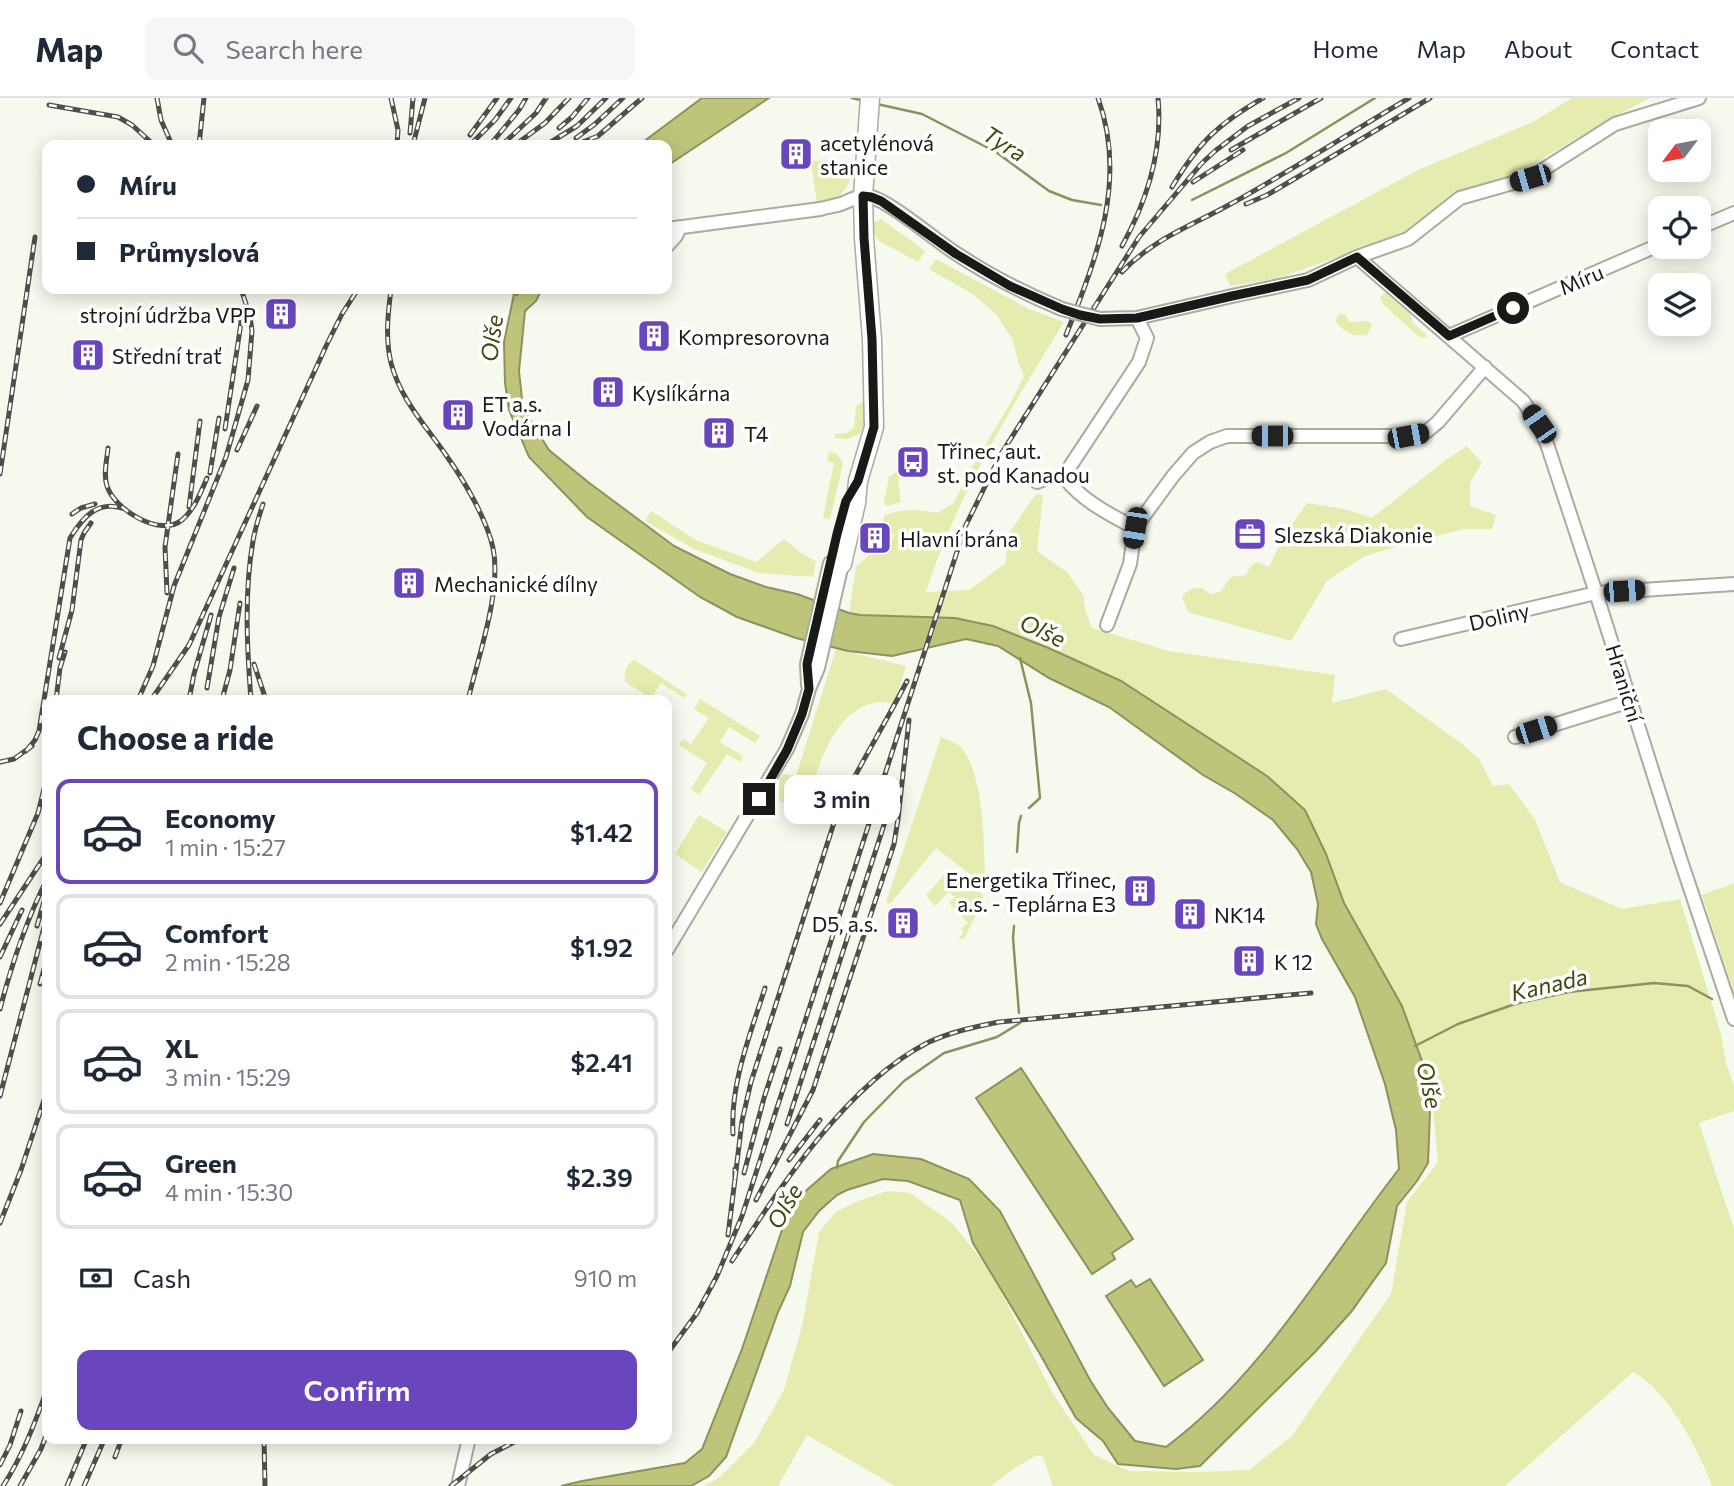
<!DOCTYPE html>
<html lang="en">
<head>
<meta charset="utf-8">
<style>
  :root { --surface:#fff; --page:#f6f6f7; --text:#1f2937; --muted:#747a83; --line:#e0e1e3; --accent:#6946be }
  body { margin:0; font-family:Commissioner,sans-serif; background:var(--page); color:var(--text); height:100vh; display:flex; flex-direction:column; font-size:26px; white-space:nowrap }
  * { box-sizing:border-box; margin:0 }
  p { font-size:23px; color:var(--muted) }
  .icon { flex:none; width:38px; height:38px; fill:none; stroke:currentColor; stroke-width:2; stroke-linecap:round; stroke-linejoin:round }
  .map { position:relative; flex:1; overflow:hidden }
  .drawer { position:absolute; left:42px; top:597px; width:630px; height:749px; display:flex; flex-direction:column; background:var(--surface); border-radius:14px; box-shadow:0 4px 18px #0003 }
  .drawer>* { flex:none }
  .top-card { position:absolute; left:42px; top:42px; width:630px; height:154px; border-radius:14px; box-shadow:0 4px 18px #0003; display:grid; align-content:center; height:154px; padding:0 35px; background:var(--surface) }
  .needle { width:46px; rotate:238deg }
  .buttons { position:absolute; left:1648px; top:21px; display:grid; gap:14px }
  .buttons a { display:grid; place-items:center; width:63px; height:63px; border-radius:14px; background:var(--surface); box-shadow:0 4px 18px #0003; font-size:35px }
  .end { position:absolute; width:32px; height:32px; margin:-16px; border:9px solid #191916; background:#fff; box-shadow:0 0 0 4px #fff }
  .from { border-radius:50% }
  .bubble { position:absolute; height:49px; border-radius:14px; background:var(--surface); box-shadow:0 4px 18px #0003; font-size:23px; font-weight:600; line-height:49px; text-align:center }
  .car { position:absolute; width:21px; height:42px; margin:-21px -10px; border-radius:9px; box-shadow:0 0 5px 2px #0007; background:linear-gradient(#222 24%,#8ab4d8 0 40%,#222 0 76%,#8ab4d8 0 86%,#222 0) }
  .top-card b { display:flex; align-items:center; gap:24px; height:66px; font-size:26px }
  .top-card b+b { border-top:2px solid var(--line) }
  .top-card i { width:18px; height:18px; background:var(--text) }
  ul { padding:0; list-style:none }
  li { display:flex; align-items:center; gap:21px; height:105px; margin:0 14px 10px; padding:0 21px; border:4px solid var(--line); border-radius:14px }
  li div { flex:1 }
  li b { display:block; font-size:26px }
  li em { font-style:normal; font-weight:600 }
  li.on { border-color:var(--accent) }
  li>.icon { width:63px; height:63px; stroke-width:1.5 }
  h2 { padding:0 35px; font-size:32px; line-height:84px }
  .pay { display:flex; align-items:center; gap:18px; height:77px; padding:0 35px; font-size:26px }
  .pay p { margin-inline-start:auto }
  .cta { display:flex; gap:14px; margin-top:auto; padding:14px 35px }
  .cta a { flex:1; height:80px; border-radius:14px; background:var(--accent); color:#fff; font-size:28px; font-weight:600; line-height:80px; text-align:center }
  header { display:flex; align-items:center; gap:42px; box-sizing:border-box; height:98px; padding:0 35px; background:var(--surface); border-bottom:2px solid var(--line) }
  header strong { font-size:33px }
  nav { display:flex; gap:38px; margin-inline-start:auto; font-size:24px }
  .search { width:490px; height:63px; background:var(--page); display:flex; align-items:center; gap:18px; box-sizing:border-box; padding:0 24px; border-radius:14px; color:var(--muted); font-size:26px }
  .map>svg:first-child { display:block }
  .green { fill:#e6ebaf }
  .water { fill:#bfc47b; stroke:#8d915d; stroke-width:2 }
  .lines { fill:none; stroke-linecap:round; stroke-linejoin:round }
  .stream { stroke:#8d915d; stroke-width:2.5 }
  .street-casing { stroke:#aaaba1; stroke-width:16 }
  .secondary-casing { stroke:#aaaba1; stroke-width:21 }
  .street { stroke:#fff; stroke-width:12 }
  .secondary { stroke:#fff; stroke-width:18 }
  .rail-casing { stroke:#4e4f4a; stroke-width:5 }
  .rail { stroke:#fff; stroke-width:2.5; stroke-dasharray:8; stroke-linecap:butt }
  .street-bridge-casing { stroke:#aaaba1; stroke-width:16; stroke-linecap:butt }
  .street-bridge { stroke:#fff; stroke-width:12 }
  .route { stroke:#191916; stroke-width:9 }
  .labels { text-anchor:middle; dominant-baseline:central; stroke-width:7; stroke-linejoin:round; paint-order:stroke }
  .poi-label { font-size:21px; fill:#191916; stroke:#fff; text-anchor:start }
  .street-label { font-size:21px; fill:#191916; stroke:#fff }
  .water-label { font-size:23px; font-style:italic; fill:#44460e; stroke:#fff }
</style>
</head>
<body>
<header>
<strong>Map</strong>
<div class="search"><svg class="icon" aria-label="search" viewBox="0 0 24 24"><circle cx="10" cy="10" r="6"/><path d="M15 15l6 6"/></svg>Search here</div>
<nav><a>Home</a><a>Map</a><a>About</a><a>Contact</a></nav>
</header>
<div class="map">
<svg width="1734" height="1388" viewBox="0 0 1734 1388">
  <rect width="100%" height="100%" fill="#f7f9ee"/>
  <path class="green" d="M1572,0H1650L1609,21L1522,73L1457,94L1402,136L1276,181L1230,188L1225,176L1418,72L1533,24Z
    M837,62L846,66L852,77L848,87L836,103L817,106L811,63Z
    M881,121L925,153L918,164L879,143L873,134L874,124Z
    M936,161L1029,211L1064,224C1011,310 957,397 926,494L969,492L1006,465L1007,438L1036,396L1043,397L1037,453L1067,474L1084,498L1085,512L1092,530L1169,553L1335,577L1332,605L1386,591L1462,646L1479,661L1493,688L1509,686L1535,722L1560,784L1622,811L1680,801L1721,936L1726,965L1734,988V1013L1699,1025L1734,1131V1388H1712C1699,1353 1667,1291 1633,1274L1505,1388H1053L1043,1359L1037,1357L1013,1371L991,1388H895L807,1337L778,1388H704L720,1379L754,1345L784,1292L803,1224L819,1134L837,1113L861,1102L887,1093L910,1095L953,1126L991,1174L1053,1296L1094,1357L1129,1373L1198,1374L1249,1372L1292,1338L1391,1196L1407,1104L1438,1064L1431,988L1402,908L1344,805L1326,756L1267,678L1121,583L1052,551L849,515L856,469L877,450L890,453L894,436L880,432L885,417L900,413L918,412L937,415L954,405L968,376L1011,304L1024,278L1018,264L1013,242L996,216L974,197L929,171Z
    M1384,195H1388L1410,215L1413,225L1425,235L1427,240L1419,239L1383,206L1380,200Z
    M1341,215L1346,217L1349,224L1368,223L1372,227L1367,237C1353,239 1345,235 1336,224L1337,218Z
    M865,303L864,326L860,336L848,341L835,340V336L847,335L854,330L856,308Z
    M1467,348L1482,365L1470,385V408L1496,417L1492,431H1465L1411,444L1363,459L1327,483L1291,543L1188,514L1182,499C1187,491 1193,490 1202,490L1210,496L1220,494L1231,479L1246,477L1250,469L1257,464L1269,469L1284,438L1307,405L1345,411L1372,420L1446,362Z
    M829,354C837,354 840,359 843,366L830,421L823,420L834,365L827,363Z
    M899,373H901L898,386L901,404L887,408L884,405L889,378Z
    M651,413L696,442L756,464L784,441L801,455L816,463L813,479L759,475L694,451L645,423Z
    M836,551L906,568L894,606C860,597 838,625 825,653C819,665 817,678 809,688C798,703 783,709 767,700L783,676L796,678Z
    M634,562L687,596L684,600L661,585L651,600L625,584C624,575 626,567 634,562Z
    M700,601L760,638L755,645L729,629L720,644L743,658L740,664L727,656L699,697L691,691L707,665L679,647L683,641L691,646L709,620L694,611Z
    M941,639C947,642 956,644 961,649C984,676 984,745 985,780L979,783L936,750L890,806L886,804Z
    M699,717L727,734L702,774L675,756Z
    M946,775L959,778L983,797L982,805L964,841H958L964,834L961,831L968,825L949,805L955,799L949,794L935,808L926,797Z
    M1734,785V895L1702,797Z"/>
  <path class="water" d="M702,0H769L667,68V47H639Z
    M515,191H542L536,203L525,213L519,273L523,310L549,352L588,384L674,448L730,476L766,489L797,496L849,515L860,517L955,520L993,528L1051,551L1121,583L1267,678L1305,712L1326,756L1344,805L1402,908L1431,988L1428,1065L1417,1083L1397,1108L1386,1165L1351,1214L1315,1254L1200,1368L1176,1371L1118,1366L1103,1343L1076,1320L1040,1256L973,1145L960,1102L908,1083L883,1081L847,1092L837,1097L819,1113L803,1134L790,1188L778,1214L726,1359L709,1378L691,1388H561L582,1383L685,1365L702,1351L742,1251L782,1132L800,1098L831,1071L873,1056L921,1061L969,1081L1000,1113L1090,1282L1108,1310L1135,1343L1166,1349C1263,1277 1325,1166 1399,1071L1396,1032L1385,986L1355,899L1322,841L1316,826L1318,806L1311,774L1297,751L1273,722L1236,696L1203,677L1109,609L1049,580L998,548L966,541L892,558L848,553L796,540L737,519L700,499L587,419L529,359L509,312L505,285L504,244Z
    M1021,970L1133,1141L1112,1155L1115,1161L1092,1176L976,1000Z
    M1150,1181L1203,1262L1164,1288L1106,1198L1131,1182L1136,1189Z"/>
  <g class="lines">
    <path class="stream" d="M852,0L864,3
      M877,6L922,16L996,54L1049,93L1072,102L1101,107
      M1192,102L1286,55L1375,0
      M504,191L517,197
      M1020,560L1031,605L1040,700L1029,710
      M1017,754L1019,725L1021,718
      M1014,828L1013,840L1019,915
      M1415,948L1458,926L1515,906L1569,894L1654,885L1688,888L1712,901
      M837,1070L838,1063L864,1024L904,983L944,955L997,939L1020,925"/>
    <defs>
      <path id="street" d="M1699,130L1734,115
        M667,131L820,111C827,109 834,108 841,106C849,103 858,97 867,98C887,100 937,144 957,156C990,178 1026,196 1062,211
        M667,148L676,138L680,129
        M1357,159L1408,141L1460,100L1530,80L1615,26L1699,0
        M1100,221L1137,220L1232,198L1308,182L1357,159L1523,303L1539,326L1547,346L1596,495L1680,760L1734,921
        M1449,238L1661,146
        M1037,384L1047,380H1065
        M1135,430C1111,417 1082,403 1065,380L1069,370L1139,264L1147,240L1137,220
        M1107,527L1130,466L1135,430L1173,378L1193,355L1210,344L1227,338H1408L1426,334L1438,324L1485,269
        M1401,541L1596,495L1734,486
        M808,587L807,566L830,465
        M1515,639L1630,603
        M667,852L787,651L802,616L809,591L818,570L842,466
        M458,1388L469,1340"/>
      <path id="secondary" d="M842,466L856,405L858,383L874,329L872,241L864,140L863,98L870,0"/>
    </defs>
    <use href="#street" class="street-casing"/>
    <use href="#secondary" class="secondary-casing"/>
    <use href="#street" class="street"/>
    <use href="#secondary" class="secondary"/>
    <defs>
      <path id="rail" d="M157,0L161,22L172,47
        M391,0L398,32L397,47
        M49,7L118,19L132,27L154,47
        M559,30L572,19L588,0
        M410,35L413,0
        M470,37L497,0
        M576,40L595,26L623,0
        M199,47L204,0
        M413,47L425,0
        M470,47L495,22L511,0
        M490,47L519,12L526,0
        M502,47L536,15L546,0
        M515,47L545,25L569,0
        M546,47L577,28L606,0
        M575,47L598,38L642,0
        M1231,52L1321,0
        M1193,84L1243,52
        M1172,89C1199,44 1218,26 1263,0
        M1246,106L1267,97L1296,80L1430,0
        M1122,148C1147,103 1163,52 1158,0
        M1122,174C1152,142 1190,128 1227,108C1289,74 1348,36 1409,0
        M391,191C388,215 385,240 391,265C401,303 427,329 448,360C465,384 487,422 493,450C502,493 478,559 468,602
        M1066,237C1096,161 1128,83 1098,0
        M225,331L241,225L240,210
        M108,350C107,362 103,376 107,388C114,411 160,440 182,422C194,412 201,394 207,380
        M237,352L257,308
        M210,375L219,320
        M0,376L35,139
        M189,409L200,323
        M72,416L81,410L95,406
        M167,495L165,449L178,356
        M59,560L72,512L81,442L84,435L91,425
        M254,566L266,602
        M207,590L219,519L234,470
        M56,602L60,570L65,554
        M138,602L153,568L174,488L226,359L248,282L252,233L250,218L241,191
        M151,602L189,547L327,246L342,216L358,191
        M189,602L194,576L211,517
        M222,602L230,572L240,505
        M251,602C247,550 244,495 253,443C255,431 259,418 263,406
        M26,653L35,642L39,633L70,440C83,419 98,401 125,411
        M0,664L14,661L32,648
        M0,805L38,715L47,679
        M0,826L47,755
        M37,828L47,793
        M0,859L22,812
        M40,886L47,860
        M0,911C12,865 26,823 47,781
        M0,998L47,818
        M787,1026L895,693
        M733,1036C730,986 750,937 765,890
        M789,1062L820,1022
        M744,1075L764,1000L780,951
        M735,1081L742,1023L751,984L839,709C860,666 885,626 907,583
        M756,1102L813,992L894,746L898,721L909,622
        M0,1125L21,1072L47,993
        M728,1137L735,1081V1071
        M732,1163C781,1088 846,987 927,945C950,934 974,929 999,924L1311,895
        M667,1256L697,1215L717,1178L742,1118L965,429L1001,356L1139,139L1202,65L1215,53L1248,28L1299,0
        M264,1340L265,1388
        M115,1359L122,1340
        M0,1367L10,1347L21,1313
        M3,1388C23,1357 35,1325 47,1291
        M20,1388L41,1351L47,1335
        M67,1388L87,1340
        M84,1388L105,1340
        M451,1388L491,1356L522,1340"/>
    </defs>
    <use href="#rail" class="rail-casing"/>
    <use href="#rail" class="rail"/>
    <defs>
      <path id="street-bridge" d="M1062,211L1100,221"/>
    </defs>
    <use href="#street-bridge" class="street-bridge-casing"/>
    <use href="#street-bridge" class="street-bridge"/>
  </g>
  <g class="lines">
    <path class="route" d="M759,701L787,652L802,616L809,591L807,566L837,436L846,403L858,383L874,329L872,241L864,140L863,98L871,99L881,103L956,156L1010,188L1062,211L1080,217L1100,221L1137,220L1232,198L1308,182L1357,159L1449,238L1513,210"/>
  </g>
  <defs>
    <symbol id="building-square" viewBox="-11 -11 22 22"><rect x="-9" y="-9" width="18" height="18" rx="4" fill="#6946be" stroke="#fff"/><path d="M-4-6H4V6H1V3H-1V6H-4ZM-2.5-4.3h1.7v1.8h-1.7ZM.8-4.3h1.7v1.8H.8ZM-2.5-1h1.7V.8h-1.7ZM.8-1h1.7V.8H.8Z" fill="#fff"/></symbol>
    <symbol id="bus-square" viewBox="-11 -11 22 22"><rect x="-9" y="-9" width="18" height="18" rx="4" fill="#6946be" stroke="#fff"/><path d="M-5-6H5V4H4V6H2V4H-2V6H-4V4H-5ZM-3.5-4V0h7V-4ZM-3.5 1.2v1.5H-2V1.2ZM2 1.2v1.5H3.5V1.2Z" fill="#fff"/></symbol>
    <symbol id="office-square" viewBox="-11 -11 22 22"><rect x="-9" y="-9" width="18" height="18" rx="4" fill="#6946be" stroke="#fff"/><path d="M-6-3h4V-5.5h4V-3h4V5H-6ZM-1-4.5V-3h2v-1.5ZM-6 0V1H6V0Z" fill="#fff"/></symbol>
  </defs>
  <g fill-rule="evenodd">
    <use href="#building-square" x="777" y="37" width="38" height="38"/>
    <use href="#building-square" x="262" y="197" width="38" height="38"/>
    <use href="#building-square" x="635" y="219" width="38" height="38"/>
    <use href="#building-square" x="69" y="238" width="38" height="38"/>
    <use href="#building-square" x="589" y="275" width="38" height="38"/>
    <use href="#building-square" x="439" y="298" width="38" height="38"/>
    <use href="#building-square" x="700" y="316" width="38" height="38"/>
    <use href="#bus-square" x="894" y="345" width="38" height="38"/>
    <use href="#office-square" x="1231" y="417" width="38" height="38"/>
    <use href="#building-square" x="856" y="421" width="38" height="38"/>
    <use href="#building-square" x="390" y="466" width="38" height="38"/>
    <use href="#building-square" x="1121" y="774" width="38" height="38"/>
    <use href="#building-square" x="1171" y="797" width="38" height="38"/>
    <use href="#building-square" x="884" y="806" width="38" height="38"/>
    <use href="#building-square" x="1230" y="844" width="38" height="38"/>
  </g>
  <g class="labels">
    <g class="poi-label">
      <text x="820" y="44">acetylénová<tspan x="820" dy="24">stanice</tspan></text>
      <text x="256" y="216" text-anchor="end">strojní údržba VPP</text>
      <text x="678" y="238">Kompresorovna</text>
      <text x="112" y="257">Střední trať</text>
      <text x="632" y="294">Kyslíkárna</text>
      <text x="482" y="305">ET a.s.<tspan x="482" dy="24">Vodárna I</tspan></text>
      <text x="744" y="335">T4</text>
      <text x="937" y="352">Třinec, aut.<tspan x="937" dy="24">st. pod Kanadou</tspan></text>
      <text x="1274" y="436">Slezská Diakonie</text>
      <text x="900" y="440">Hlavní brána</text>
      <text x="434" y="485">Mechanické dílny</text>
      <text x="1116" y="781" text-anchor="end">Energetika Třinec,<tspan x="1116" dy="24">a.s. - Teplárna E3</tspan></text>
      <text x="1214" y="816">NK14</text>
      <text x="878" y="825" text-anchor="end">D5, a.s.</text>
      <text x="1274" y="863">K 12</text>
    </g>
    <g class="street-label">
      <text transform="translate(1581 181) rotate(-23)">Míru</text>
      <text transform="translate(1499 518) rotate(-13)">Doliny</text>
      <text transform="translate(1625 585) rotate(73)">Hraniční</text>
    </g>
    <g class="water-label">
      <text transform="translate(1005 45) rotate(32)">Tyra</text>
      <text transform="translate(491 240) rotate(-82)">Olše</text>
      <text transform="translate(1043 532) rotate(25)">Olše</text>
      <text transform="translate(1549 886) rotate(-13)">Kanada</text>
      <text transform="translate(1430 987) rotate(77)">Olše</text>
      <text transform="translate(784 1108) rotate(-60)">Olše</text>
    </g>
  </g>
</svg>
<div class="buttons">
<a><svg class="needle" viewBox="-14 -14 28 28"><path d="M0-13l5 13h-10z" fill="#e53935"/><path d="M0 13l5-13h-10z" fill="#747a83"/></svg></a>
<a><svg class="icon" aria-label="locate" viewBox="0 0 24 24"><circle cx="12" cy="12" r="6"/><path d="M12 2v4M12 18v4M2 12h4M18 12h4"/></svg></a>
<a><svg class="icon" aria-label="layers" viewBox="0 0 24 24"><path d="M12 4l9 5-9 5-9-5zM3 14l9 5 9-5"/></svg></a>
</div>
<i class="end from" style="left:1513px;top:210px"></i>
<i class="end" style="left:759px;top:701px"></i>
<div class="bubble" style="left:784px;top:677px;width:116px">3 min</div>
<i class="car" style="left:1530px;top:80px;rotate:254deg"></i>
<i class="car" style="left:1539px;top:326px;rotate:325deg"></i>
<i class="car" style="left:1272px;top:338px;rotate:270deg"></i>
<i class="car" style="left:1408px;top:338px;rotate:79deg"></i>
<i class="car" style="left:1135px;top:430px;rotate:189deg"></i>
<i class="car" style="left:1624px;top:493px;rotate:86deg"></i>
<i class="car" style="left:1536px;top:632px;rotate:72deg"></i>
<div class="top-card">
<b><i class="from"></i>Míru</b>
<b><i></i>Průmyslová</b>
</div>
<section class="drawer">
<h2>Choose a ride</h2>
<ul>
<li class="on"><svg class="icon" aria-label="car" viewBox="0 0 24 24"><path d="M5 17H2v-5l4-1 3-4h7l3 4 3 1v5h-3M9 17h6M6 11h13"/><circle cx="7" cy="17" r="2"/><circle cx="17" cy="17" r="2"/></svg><div><b>Economy</b><p>1 min · 15:27</p></div><em>$1.42</em></li>
<li><svg class="icon" aria-label="car" viewBox="0 0 24 24"><path d="M5 17H2v-5l4-1 3-4h7l3 4 3 1v5h-3M9 17h6M6 11h13"/><circle cx="7" cy="17" r="2"/><circle cx="17" cy="17" r="2"/></svg><div><b>Comfort</b><p>2 min · 15:28</p></div><em>$1.92</em></li>
<li><svg class="icon" aria-label="car" viewBox="0 0 24 24"><path d="M5 17H2v-5l4-1 3-4h7l3 4 3 1v5h-3M9 17h6M6 11h13"/><circle cx="7" cy="17" r="2"/><circle cx="17" cy="17" r="2"/></svg><div><b>XL</b><p>3 min · 15:29</p></div><em>$2.41</em></li>
<li><svg class="icon" aria-label="car" viewBox="0 0 24 24"><path d="M5 17H2v-5l4-1 3-4h7l3 4 3 1v5h-3M9 17h6M6 11h13"/><circle cx="7" cy="17" r="2"/><circle cx="17" cy="17" r="2"/></svg><div><b>Green</b><p>4 min · 15:30</p></div><em>$2.39</em></li>
</ul>
<div class="pay"><svg class="icon" aria-label="cash" viewBox="0 0 24 24"><path d="M3 7h18v10H3z"/><circle cx="12" cy="12" r="2"/></svg>Cash<p>910 m</p></div>
<div class="cta"><a>Confirm</a></div>
</section>
</div>
</body>
</html>
